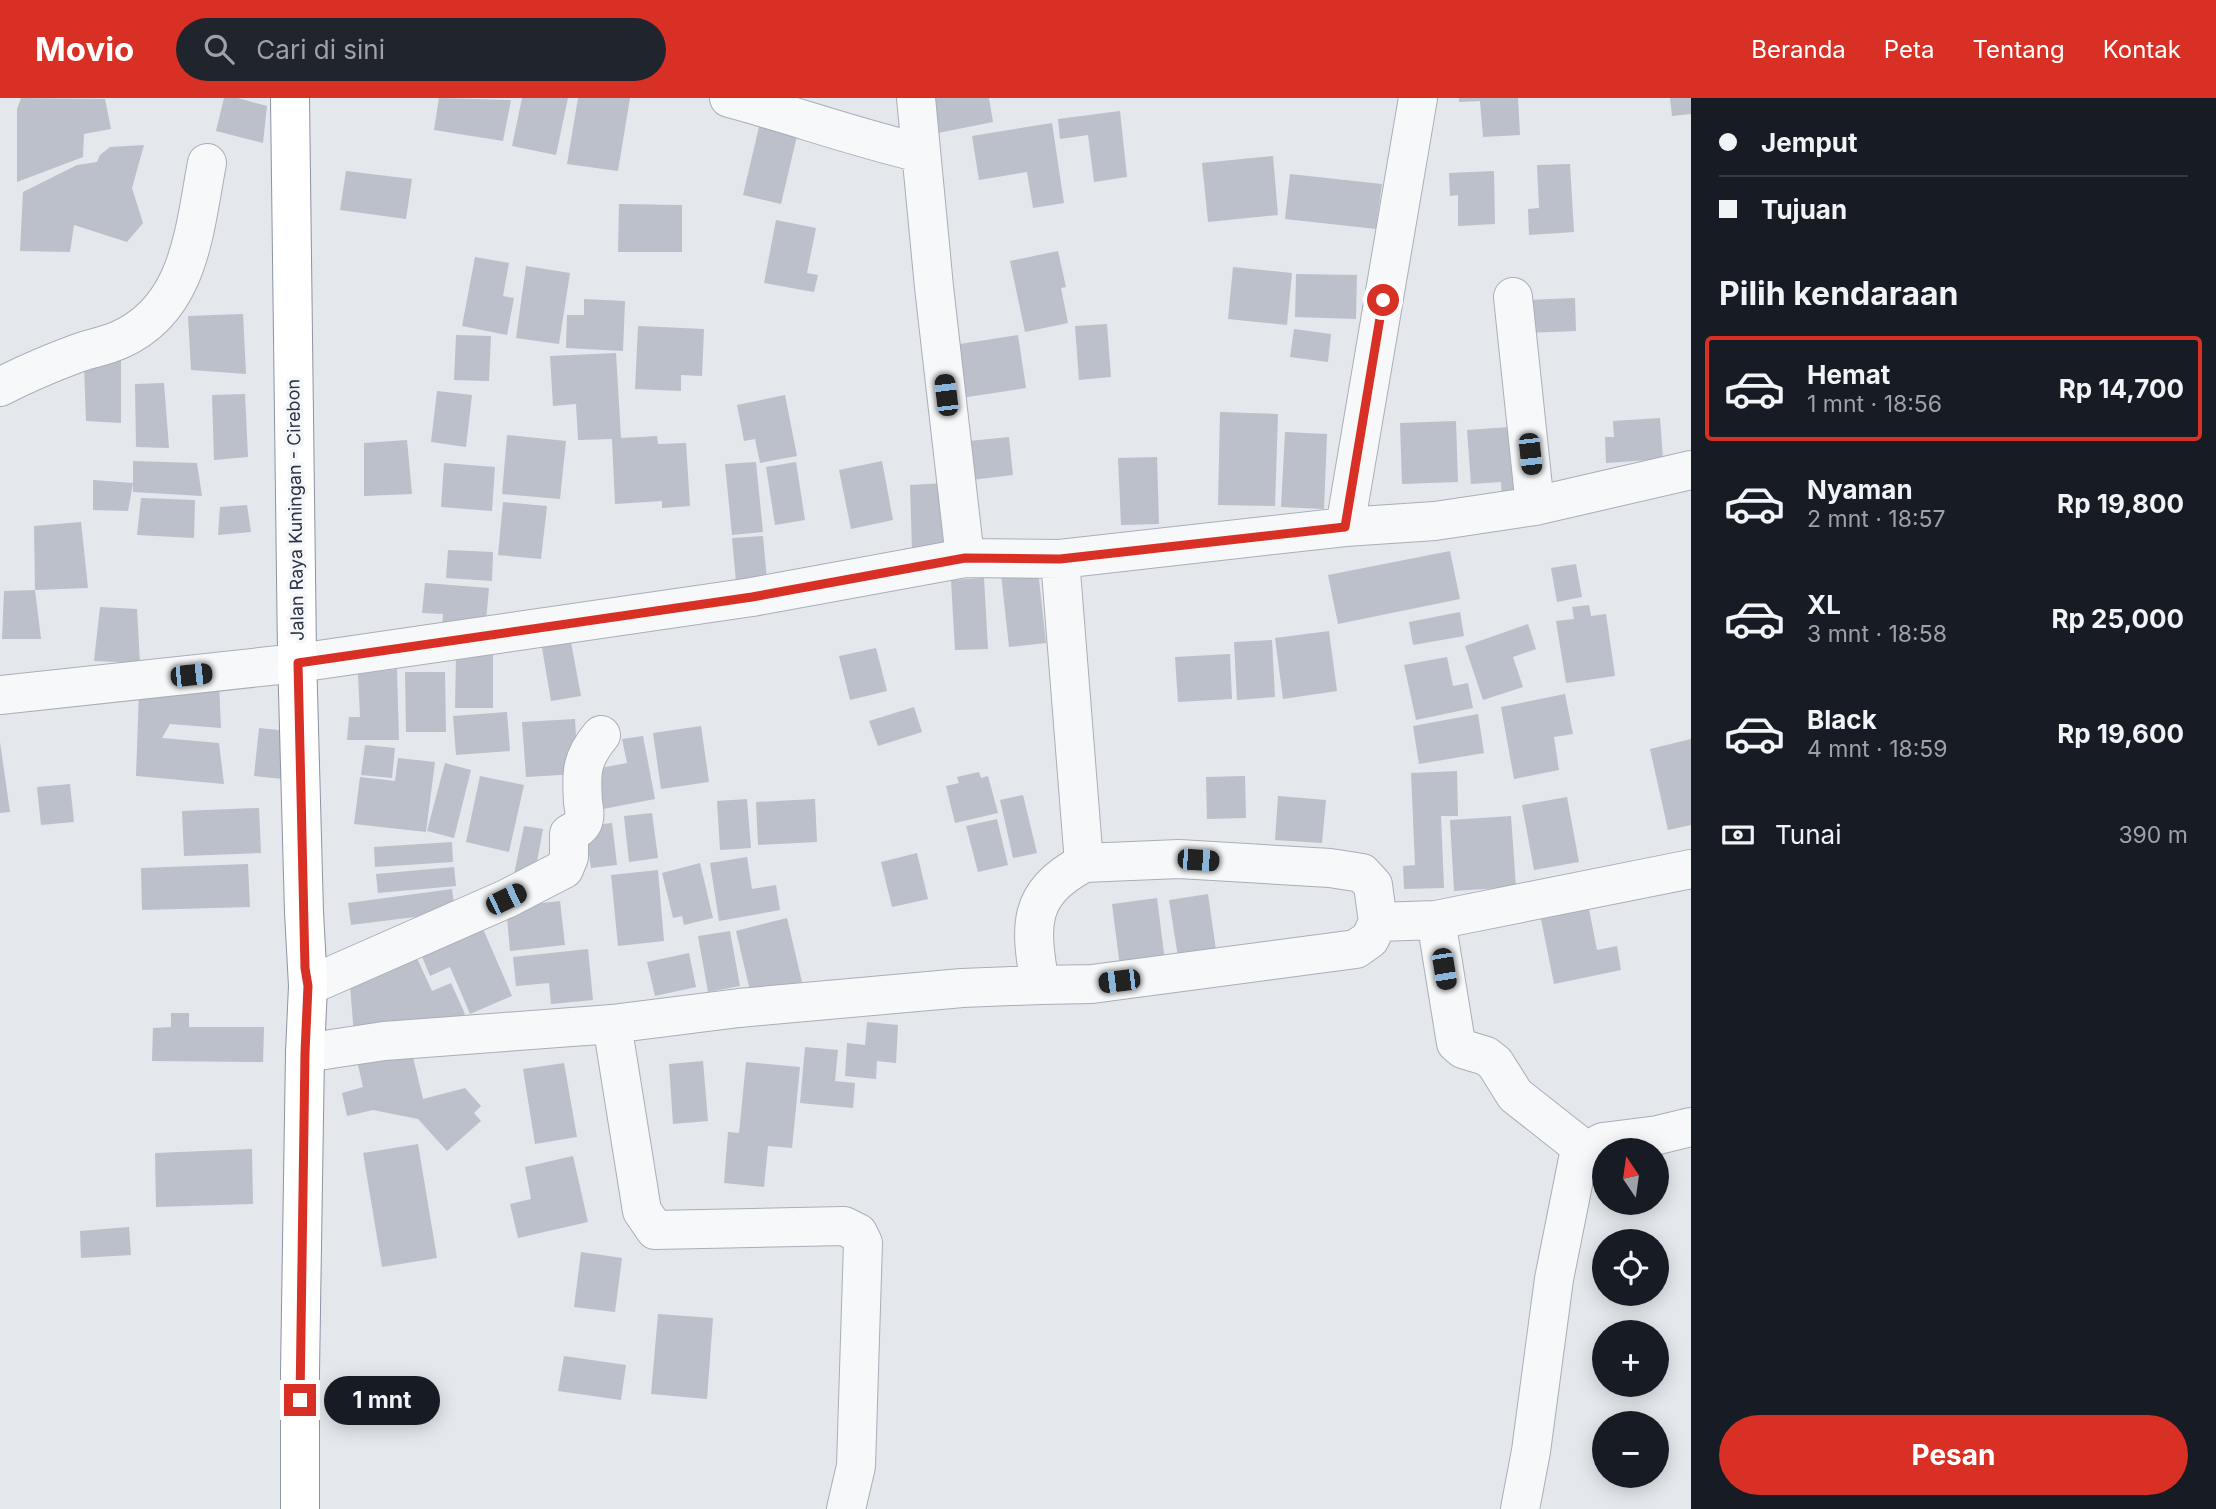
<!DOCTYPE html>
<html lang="id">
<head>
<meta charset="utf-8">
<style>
  :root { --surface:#171b24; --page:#20242c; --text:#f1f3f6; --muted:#9ea1a6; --line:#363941; --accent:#d93025 }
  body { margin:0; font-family:Inter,sans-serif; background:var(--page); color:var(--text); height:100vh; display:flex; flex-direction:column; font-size:26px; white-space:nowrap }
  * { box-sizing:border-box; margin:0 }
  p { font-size:23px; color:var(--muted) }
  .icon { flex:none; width:38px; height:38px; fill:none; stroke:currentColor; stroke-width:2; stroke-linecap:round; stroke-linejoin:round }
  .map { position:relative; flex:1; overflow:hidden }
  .drawer { display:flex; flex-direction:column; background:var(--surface); width:525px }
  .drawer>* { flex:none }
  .guide { display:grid; align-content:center; height:154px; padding:0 28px; background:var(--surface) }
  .needle { width:46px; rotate:347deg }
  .controls { position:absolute; left:1592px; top:1040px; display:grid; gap:14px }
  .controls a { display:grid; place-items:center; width:77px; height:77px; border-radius:50%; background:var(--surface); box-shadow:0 4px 18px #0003; font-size:35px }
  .end { position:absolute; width:32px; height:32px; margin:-16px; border:9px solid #d93025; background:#fff; box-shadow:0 0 0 4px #fff }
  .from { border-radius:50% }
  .bubble { position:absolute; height:49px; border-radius:24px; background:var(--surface); box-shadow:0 4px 18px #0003; font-size:23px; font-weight:700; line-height:49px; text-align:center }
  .car { position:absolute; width:21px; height:42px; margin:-21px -10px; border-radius:9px; box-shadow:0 0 5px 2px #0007; background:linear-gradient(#222 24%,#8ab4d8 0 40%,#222 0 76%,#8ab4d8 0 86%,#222 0) }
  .guide b { display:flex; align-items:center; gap:24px; height:66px; font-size:26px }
  .guide b+b { border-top:2px solid var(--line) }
  .guide i { width:18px; height:18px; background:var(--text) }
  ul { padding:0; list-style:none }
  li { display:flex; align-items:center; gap:21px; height:105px; margin:0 14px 10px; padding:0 14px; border:4px solid transparent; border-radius:7px }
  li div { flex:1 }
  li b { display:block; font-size:26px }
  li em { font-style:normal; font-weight:700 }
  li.active { border-color:var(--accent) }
  li>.icon { width:63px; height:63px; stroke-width:1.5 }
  h2 { padding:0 28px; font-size:32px; line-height:84px }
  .pay { display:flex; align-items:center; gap:18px; height:77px; padding:0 28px; font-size:26px }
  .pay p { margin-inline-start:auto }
  .cta { display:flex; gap:14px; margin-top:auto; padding:14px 28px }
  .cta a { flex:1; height:80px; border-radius:42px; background:var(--accent); color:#fff; font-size:28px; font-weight:700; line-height:80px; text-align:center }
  header { display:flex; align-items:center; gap:42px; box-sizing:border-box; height:98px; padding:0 35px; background:var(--accent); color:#fff }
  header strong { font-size:33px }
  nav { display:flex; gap:38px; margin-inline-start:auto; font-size:24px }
  .search { width:490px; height:63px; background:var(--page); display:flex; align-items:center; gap:18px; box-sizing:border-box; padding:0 24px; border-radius:38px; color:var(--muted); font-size:26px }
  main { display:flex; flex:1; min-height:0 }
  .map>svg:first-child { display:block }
  .building { fill:#bbc0ca }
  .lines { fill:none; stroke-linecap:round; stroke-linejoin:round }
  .minor-casing { stroke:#a9aeb7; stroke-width:40 }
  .highway-casing { stroke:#8b94a3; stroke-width:40 }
  .minor { stroke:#f7f8fa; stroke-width:38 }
  .highway { stroke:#fff; stroke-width:38 }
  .route { stroke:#d93025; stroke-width:9 }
  .labels { text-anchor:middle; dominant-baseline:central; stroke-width:7; stroke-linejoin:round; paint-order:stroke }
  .street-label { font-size:18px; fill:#2b3445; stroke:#f4f6f9 }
</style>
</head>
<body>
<header>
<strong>Movio</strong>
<div class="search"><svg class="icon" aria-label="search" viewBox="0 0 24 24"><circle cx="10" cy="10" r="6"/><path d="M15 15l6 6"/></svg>Cari di sini</div>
<nav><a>Beranda</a><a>Peta</a><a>Tentang</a><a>Kontak</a></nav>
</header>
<main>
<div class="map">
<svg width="1691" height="1411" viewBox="0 0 1691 1411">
  <rect width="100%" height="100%" fill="#e4e7ec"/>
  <path class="building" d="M21,0L105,1L111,31L84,36L83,59L17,84V11Z
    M224,0H238L267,8L263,45L216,33Z
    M439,0L511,2L503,43L434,32Z
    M522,0H568L556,57L512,48Z
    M578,0H630L618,73L567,66Z
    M926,0H989L993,24L933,36Z
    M1459,0H1518L1520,37L1483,39L1480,3L1459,4Z
    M1670,0H1691V16L1672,18Z
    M1120,13L1127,79L1094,84L1088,37L1060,41L1058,21Z
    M762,16L800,25L781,106L743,97Z
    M1052,25L1064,105L1033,110L1027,74L979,82L972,38Z
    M144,47L132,90L143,125L127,144L74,127L70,154L20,153L23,94L77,67L97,64L100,57L110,49Z
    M1273,58L1278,117L1208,124L1202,65Z
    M1570,66L1574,134L1529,137L1528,111L1539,110L1537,67Z
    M346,73L412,81L406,121L340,112Z
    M1494,73L1495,126L1458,128V97L1450,98L1449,75Z
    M1290,76L1382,86L1376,131L1285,121Z
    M619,106L682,107V154H618Z
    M776,122L816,130L807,175L818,177L814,194L764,185Z
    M1058,153L1066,189L1061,190L1068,225L1025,234L1010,163Z
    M475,159L509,165L503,198L514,200L507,237L462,228Z
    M526,168L570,175L559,246L516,240Z
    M1233,169L1292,175L1287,227L1228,221Z
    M1296,176L1357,177L1356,221L1295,219Z
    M1575,200L1576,233L1527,235L1526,202Z
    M584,201L625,203L623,253L566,250L567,217H584Z
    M243,216L246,276L191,272L188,218Z
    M1107,226L1111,279L1079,282L1075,228Z
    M638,228L704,231L702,278L681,277V293L635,291Z
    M1294,231L1331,236L1328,264L1290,259Z
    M456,237L491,238L489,283L454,282Z
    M1018,237L1026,290L955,301L947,248Z
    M616,255L621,340L657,338L658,346L686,345L690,408L662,410V403L615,406L612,341L578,342L576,306L553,308L550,258Z
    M121,260V325L86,323L84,267Z
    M164,285L169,350L136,349L135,286Z
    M437,293L472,297L466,349L431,344Z
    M245,296L248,359L214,362L212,297Z
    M785,297L797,358L760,365L755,341L744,343L737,307Z
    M1220,314L1278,316L1275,408L1218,407Z
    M1660,320L1663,361L1606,365L1605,339H1614L1613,323Z
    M1456,323L1458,384L1402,386L1400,325Z
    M1523,328L1529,401L1502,403L1501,384L1471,386L1467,332Z
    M1285,334L1327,336L1324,411L1281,409Z
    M507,337L566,343L560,401L502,396Z
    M1009,339L1013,377L963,383L959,344Z
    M407,342L412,396L364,398V345Z
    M1157,359L1159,426L1121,427L1118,360Z
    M133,363L197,365L202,398L133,394V385L128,413L93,412V382L133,385Z
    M882,363L893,422L851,431L839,372Z
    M756,364L763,434L732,437L725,366Z
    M796,364L805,422L775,427L766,369Z
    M444,365L495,369L492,413L441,409Z
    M945,385L947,452L912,453L910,387Z
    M141,400L195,402L194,440L137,437Z
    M503,404L547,408L541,461L498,457Z
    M247,407L251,434L218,437L220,409Z
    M81,424L88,490L35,492L34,428Z
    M763,438L768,493L737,495L732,440Z
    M448,452L493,454L492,483L446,480Z
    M1450,453L1460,501L1338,526L1328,477Z
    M1576,466L1582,499L1557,504L1551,470Z
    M1038,472L1046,545L1009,549L1001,476Z
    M984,480L988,551L955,552L951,482Z
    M425,485L489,490L485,534L442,531L443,516L422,515Z
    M35,492L41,541H2L4,493Z
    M1589,507L1591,518L1606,516L1615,578L1566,585L1556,523L1574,521L1572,509Z
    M100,509L137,511L140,565L94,563Z
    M1460,514L1464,538L1413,547L1409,524Z
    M1528,526L1536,551L1513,559L1523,589L1483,602L1465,548Z
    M1329,533L1337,593L1283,601L1275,540Z
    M570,539L581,598L551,603L541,544Z
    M1272,542L1275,599L1237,602L1234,544Z
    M876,550L887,593L850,602L839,558Z
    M1230,556L1232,601L1178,604L1175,559Z
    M456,557H493V610H455Z
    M1447,559L1453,588L1468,585L1473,610L1416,622L1404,567Z
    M397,571L399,642H347L349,619H360L358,576Z
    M405,574H445L446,634H406Z
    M219,584L221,630L170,626L162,640L219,645L224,686L136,678L139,593Z
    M1565,596L1573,636L1554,639L1559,672L1514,681L1501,609Z
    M914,609L922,634L878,648L869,623Z
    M507,614L510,653L456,657L453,618Z
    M1478,616L1484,655L1419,666L1413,628Z
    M575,621L578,676L526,679L522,624Z
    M701,628L709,684L661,691L653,635Z
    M259,630L289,633L283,681L254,678Z
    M643,638L655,701L603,711L595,671L627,665L622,641Z
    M1691,641V727L1668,732L1650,651Z
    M0,644L10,714L0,715Z
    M365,647L395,650L392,680L361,677Z
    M398,660L435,664L426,734L354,726L360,679L395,683Z
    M445,665L471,672L454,740L427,733Z
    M1457,673L1458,718H1441L1444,790L1404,791L1403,768L1415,767L1411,675Z
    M979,674L981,680L988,678L998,715L955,725L946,688L959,685L957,679Z
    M480,678L524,687L509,754L466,744Z
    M1245,678L1246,720L1207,721L1206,679Z
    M70,686L74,724L41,727L37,689Z
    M1023,697L1037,755L1013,760L1000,702Z
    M1278,698L1326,702L1322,745L1275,742Z
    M1567,699L1579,764L1534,772L1522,707Z
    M747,701L751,750L720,752L717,703Z
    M815,701L817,744L758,747L756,704Z
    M259,710L261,755L184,758L182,713Z
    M652,715L658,760L629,764L624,718Z
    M1511,718L1516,789L1454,793L1450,722Z
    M997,721L1008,767L978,774L966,728Z
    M612,725L617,767L591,770L585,728Z
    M524,728L543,731L534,780L514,776Z
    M452,744L453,764L375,769L374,749Z
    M917,755L928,801L892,809L881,764Z
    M747,759L752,791L776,787L780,812L719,823L710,765Z
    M700,765L713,820L684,827L682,818L673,820L662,775Z
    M248,766L250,809L142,812L141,770Z
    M454,769L456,788L378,795L376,776Z
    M658,772L664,843L618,848L611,777Z
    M452,791L455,814L351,827L348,805Z
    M1208,796L1217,859L1179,865L1169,802Z
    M1157,800L1165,863L1120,869L1112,806Z
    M560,803L565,847L510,853L506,809Z
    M1588,806L1597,852L1617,848L1621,872L1554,886L1540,816Z
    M477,817L512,898L470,916L450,869L430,878L416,844Z
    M787,820L802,884L751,897L736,833Z
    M730,833L740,888L708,894L698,838Z
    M411,847L432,893L451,885L465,916L436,930L354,937L349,875Z
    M588,851L593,902L551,906L549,885L516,888L513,859Z
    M689,855L696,889L655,898L647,864Z
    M171,915H189V929H264L263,964L152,963L153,930L171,929Z
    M867,924L898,927L896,965L877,963L876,981L845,978L847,945L865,947Z
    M805,949L838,952L835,983L855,985L853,1010L800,1005Z
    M355,954L413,959L423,1001L465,990L481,1008L474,1015L481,1023L447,1053L418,1021L373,1012L347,1018L342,995L363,989Z
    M703,963L708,1023L673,1026L669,966Z
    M746,964L800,969L792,1050L768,1048L764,1089L724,1085L728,1034L739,1035Z
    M564,965L577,1039L535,1046L523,971Z
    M418,1046L437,1160L382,1169L363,1055Z
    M252,1051L253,1106L156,1109L155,1055Z
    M573,1058L588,1124L518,1140L510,1106L531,1101L525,1069Z
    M129,1129L131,1157L81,1160L80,1133Z
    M581,1154L622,1160L615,1214L574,1209Z
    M658,1216L713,1220L707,1301L651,1296Z
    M564,1258L626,1267L621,1302L558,1293Z"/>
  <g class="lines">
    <defs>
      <path id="minor" d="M729,0C793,17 856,40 921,55
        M916,0L934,189L965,460
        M1513,199L1535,408
        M0,289C25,276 51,265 78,255C92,250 106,248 119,242C190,211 194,133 207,65
        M1345,429L1418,0
        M0,597L298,565L752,499L965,460L1060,461L1345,429L1435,423L1535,408L1691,372
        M1436,822L1456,945L1463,951L1486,958L1495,965L1515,997L1586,1053
        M1378,824L1436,822L1691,771
        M1040,887L1092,886L1356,851L1370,841L1378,824L1373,787L1362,775L1330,770L1179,761L1084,765L1060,461
        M308,888L506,801L564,771L569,759V736C573,733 579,731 582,726C586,720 584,711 583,704C581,674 581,661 601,637
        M612,926L642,1113L655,1132L844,1128L858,1135L863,1145L856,1368L846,1411
        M305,955L384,943L612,926L739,910L962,890L1040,887C1030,828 1026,796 1084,765
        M1520,1411L1531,1353L1554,1181L1578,1061L1586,1053L1603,1044L1658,1037L1691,1029"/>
      <path id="highway" d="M290,0L297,557L304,814L308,888L305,955L300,1275V1411"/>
    </defs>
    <use href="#minor" class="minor-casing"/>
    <use href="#highway" class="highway-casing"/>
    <use href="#minor" class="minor"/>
    <use href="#highway" class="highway"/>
  </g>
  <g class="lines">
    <path class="route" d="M300,1302L305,955L308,888L305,870L298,565L752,499L965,460L1060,461L1345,429L1383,202"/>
  </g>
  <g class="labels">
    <g class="street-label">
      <text transform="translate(295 412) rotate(-91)">Jalan Raya Kuningan - Cirebon</text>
    </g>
  </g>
</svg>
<div class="controls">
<a><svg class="needle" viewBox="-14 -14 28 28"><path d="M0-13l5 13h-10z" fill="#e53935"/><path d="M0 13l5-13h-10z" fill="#9ea1a6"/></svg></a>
<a><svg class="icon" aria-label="locate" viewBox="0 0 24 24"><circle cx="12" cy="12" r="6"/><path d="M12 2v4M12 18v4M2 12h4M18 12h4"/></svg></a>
<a>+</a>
<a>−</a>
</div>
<i class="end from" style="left:1383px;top:202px"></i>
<i class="end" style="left:300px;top:1302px"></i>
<div class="bubble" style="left:324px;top:1278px;width:116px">1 mnt</div>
<i class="car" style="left:946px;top:297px;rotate:353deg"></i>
<i class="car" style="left:1530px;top:356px;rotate:174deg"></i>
<i class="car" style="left:191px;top:577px;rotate:84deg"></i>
<i class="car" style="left:1198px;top:762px;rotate:94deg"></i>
<i class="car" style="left:506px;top:801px;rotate:64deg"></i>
<i class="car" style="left:1444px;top:871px;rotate:171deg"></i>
<i class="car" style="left:1119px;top:883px;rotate:263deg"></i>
</div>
<section class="drawer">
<div class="guide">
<b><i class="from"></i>Jemput</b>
<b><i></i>Tujuan</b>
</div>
<h2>Pilih kendaraan</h2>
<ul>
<li class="active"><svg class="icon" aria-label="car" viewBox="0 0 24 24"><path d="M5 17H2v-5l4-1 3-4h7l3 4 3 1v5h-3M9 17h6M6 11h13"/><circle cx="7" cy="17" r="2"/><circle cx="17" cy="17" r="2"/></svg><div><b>Hemat</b><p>1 mnt · 18:56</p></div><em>Rp 14,700</em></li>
<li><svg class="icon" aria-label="car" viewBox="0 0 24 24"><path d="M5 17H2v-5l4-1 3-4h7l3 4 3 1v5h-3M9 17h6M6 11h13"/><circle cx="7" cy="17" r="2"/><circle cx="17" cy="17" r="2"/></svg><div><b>Nyaman</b><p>2 mnt · 18:57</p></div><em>Rp 19,800</em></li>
<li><svg class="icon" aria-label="car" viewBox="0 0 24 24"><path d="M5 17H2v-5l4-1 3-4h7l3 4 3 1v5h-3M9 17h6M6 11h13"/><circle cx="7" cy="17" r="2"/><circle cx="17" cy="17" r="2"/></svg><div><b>XL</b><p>3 mnt · 18:58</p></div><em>Rp 25,000</em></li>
<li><svg class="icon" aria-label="car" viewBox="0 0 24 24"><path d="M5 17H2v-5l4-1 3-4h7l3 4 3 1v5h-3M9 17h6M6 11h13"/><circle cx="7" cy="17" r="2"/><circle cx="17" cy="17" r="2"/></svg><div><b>Black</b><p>4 mnt · 18:59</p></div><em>Rp 19,600</em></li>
</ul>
<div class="pay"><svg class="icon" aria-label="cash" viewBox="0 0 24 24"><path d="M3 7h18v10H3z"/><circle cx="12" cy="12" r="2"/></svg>Tunai<p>390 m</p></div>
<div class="cta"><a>Pesan</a></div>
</section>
</main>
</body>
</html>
